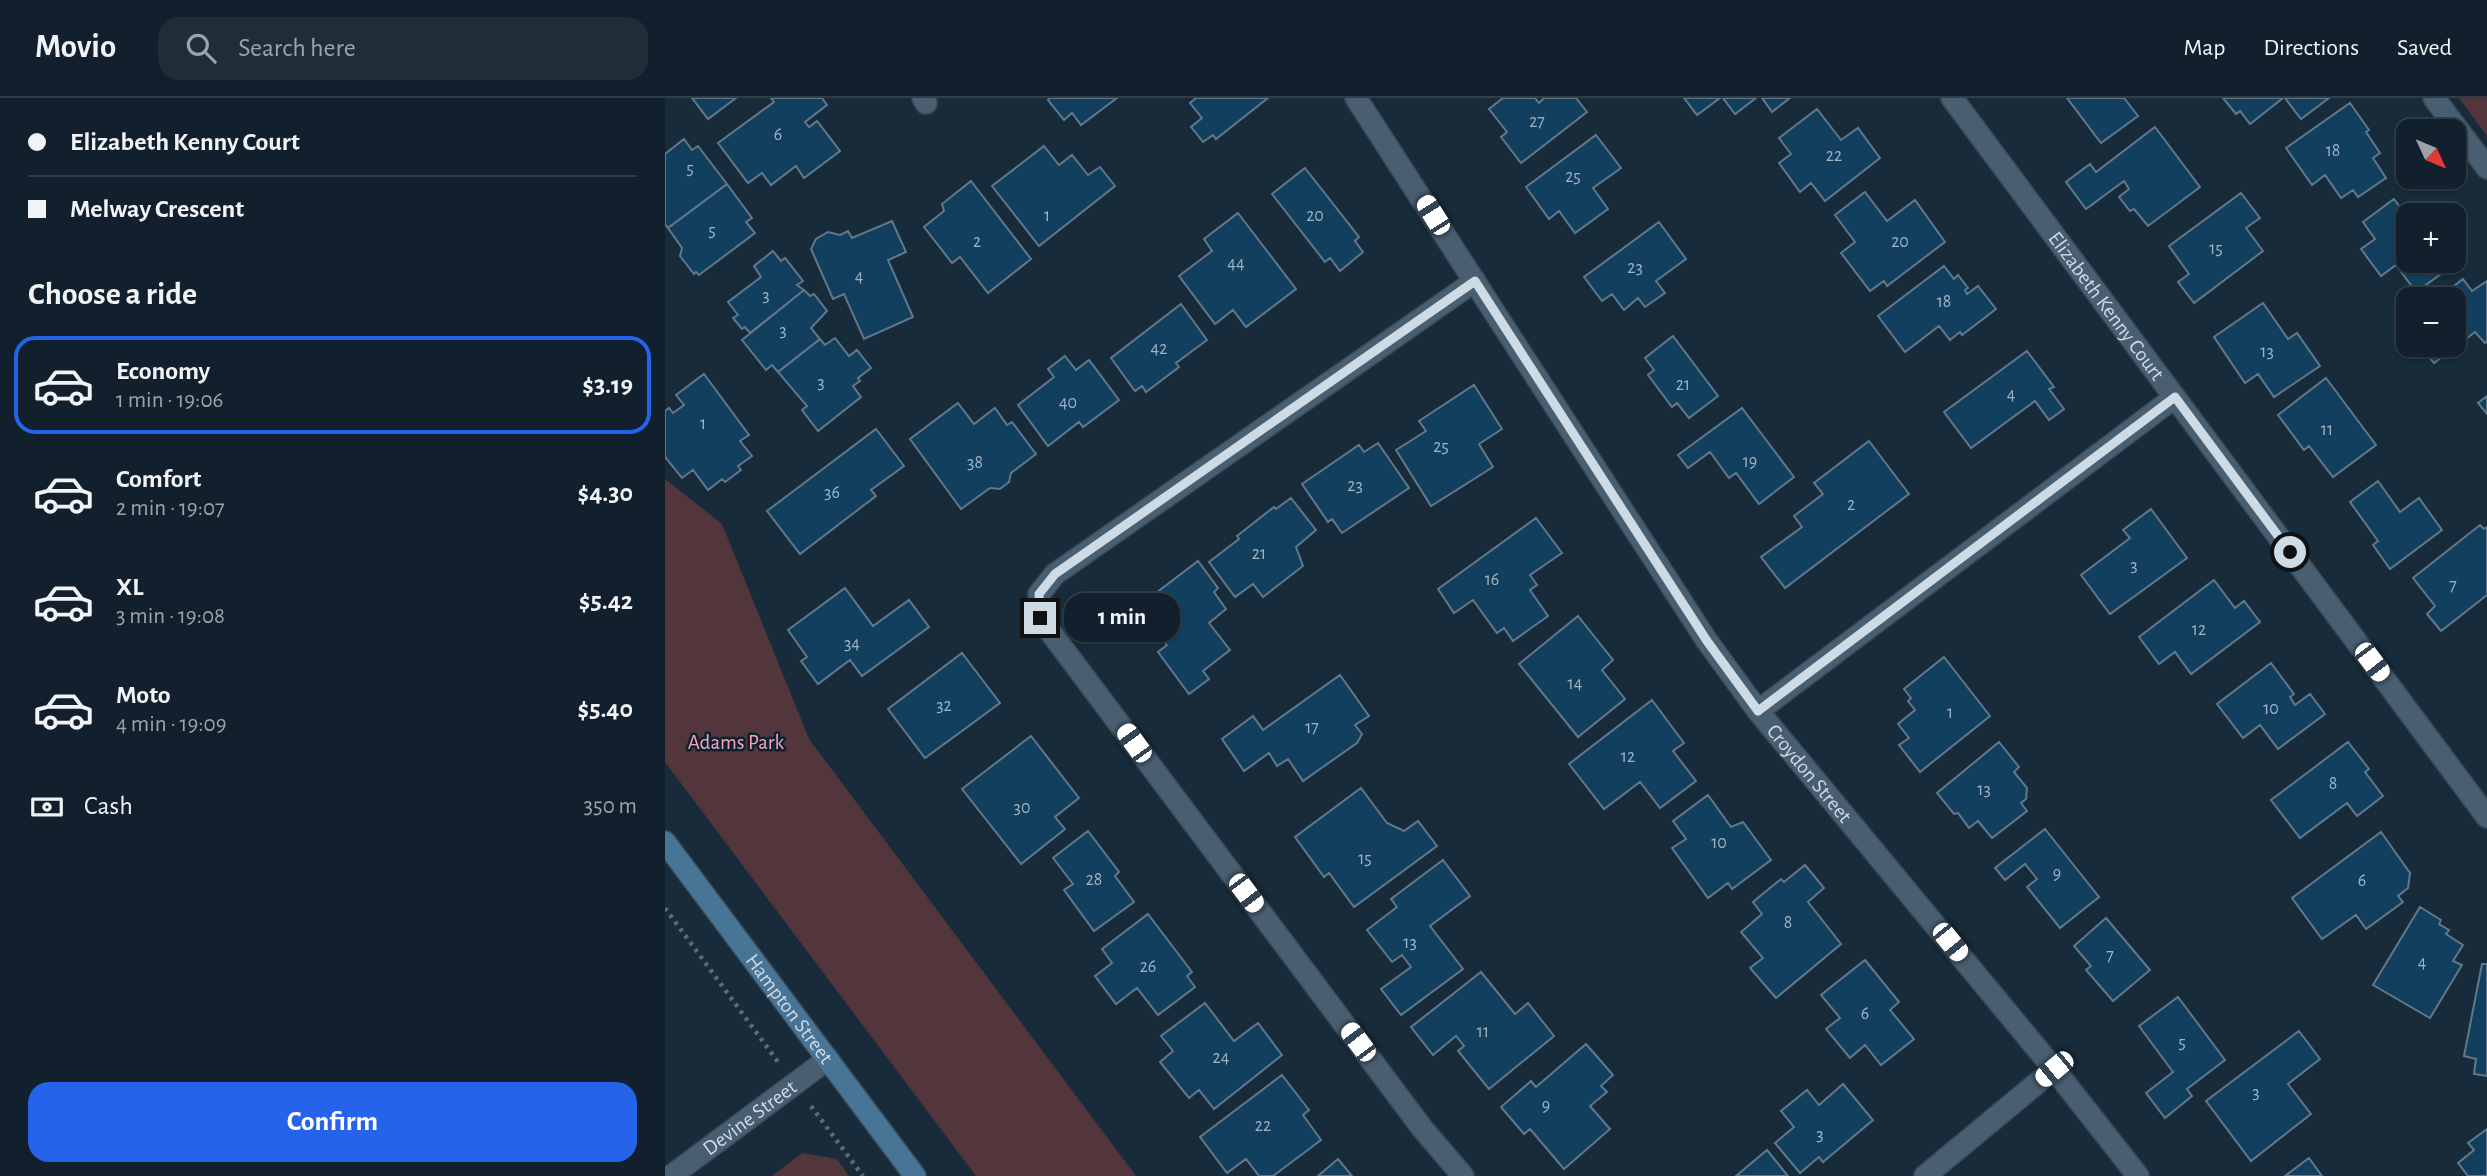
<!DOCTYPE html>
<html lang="en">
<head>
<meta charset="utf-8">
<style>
  :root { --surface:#11202c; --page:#1e2d38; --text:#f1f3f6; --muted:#9ca3a9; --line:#303e48; --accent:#2563eb }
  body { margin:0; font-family:"Alegreya Sans",sans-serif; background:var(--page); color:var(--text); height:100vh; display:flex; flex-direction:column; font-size:26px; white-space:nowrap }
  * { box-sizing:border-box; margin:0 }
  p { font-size:23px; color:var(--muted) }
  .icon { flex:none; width:38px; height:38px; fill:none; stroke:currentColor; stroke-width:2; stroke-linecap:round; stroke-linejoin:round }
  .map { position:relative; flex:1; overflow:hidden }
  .side { display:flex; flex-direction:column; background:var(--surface); width:665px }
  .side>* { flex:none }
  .hud { display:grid; align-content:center; height:154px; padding:0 28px; background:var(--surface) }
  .needle { width:46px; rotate:134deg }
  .buttons { position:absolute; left:1731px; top:21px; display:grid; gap:14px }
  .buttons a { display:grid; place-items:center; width:70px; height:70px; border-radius:14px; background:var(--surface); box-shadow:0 2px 5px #0004,0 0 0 2px var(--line); font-size:35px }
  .end { position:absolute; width:32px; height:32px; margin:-16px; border:9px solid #cedbe5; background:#111; box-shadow:0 0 0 4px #111 }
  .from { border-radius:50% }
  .bubble { position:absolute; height:49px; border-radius:21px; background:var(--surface); box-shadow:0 2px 5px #0004,0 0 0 2px var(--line); font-size:23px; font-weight:700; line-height:49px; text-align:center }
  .car { position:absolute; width:21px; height:42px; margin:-21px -10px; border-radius:9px; box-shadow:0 0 5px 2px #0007; background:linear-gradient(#fff 24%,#345 0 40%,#fff 0 76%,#345 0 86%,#fff 0) }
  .hud b { display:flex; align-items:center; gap:24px; height:66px; font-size:26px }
  .hud b+b { border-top:2px solid var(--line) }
  .hud i { width:18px; height:18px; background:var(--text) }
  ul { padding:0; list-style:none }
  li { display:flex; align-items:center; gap:21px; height:98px; margin:0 14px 10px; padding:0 14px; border:4px solid transparent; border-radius:21px }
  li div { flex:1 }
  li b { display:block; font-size:26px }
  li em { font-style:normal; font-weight:700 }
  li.current { border-color:var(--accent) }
  li>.icon { width:63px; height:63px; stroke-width:1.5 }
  h2 { padding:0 28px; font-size:32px; line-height:84px }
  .pay { display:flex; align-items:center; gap:18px; height:77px; padding:0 28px; font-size:26px }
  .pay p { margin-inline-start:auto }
  .primary-button { display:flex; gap:14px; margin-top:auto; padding:14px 28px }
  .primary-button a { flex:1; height:80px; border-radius:21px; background:var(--accent); color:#fff; font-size:28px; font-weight:700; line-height:80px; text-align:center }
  header { display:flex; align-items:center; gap:42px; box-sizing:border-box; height:98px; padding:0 35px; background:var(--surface); border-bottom:2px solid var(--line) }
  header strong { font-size:33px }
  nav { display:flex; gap:38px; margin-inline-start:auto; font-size:24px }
  .search { width:490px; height:63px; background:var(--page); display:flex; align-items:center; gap:18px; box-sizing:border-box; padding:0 24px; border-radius:21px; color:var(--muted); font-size:26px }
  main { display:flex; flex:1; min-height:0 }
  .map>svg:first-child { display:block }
  .green { fill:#53363c }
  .building { fill:#123f5e; stroke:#61788a; stroke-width:2 }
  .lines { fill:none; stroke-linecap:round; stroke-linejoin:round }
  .street-casing { stroke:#374754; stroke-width:24 }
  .secondary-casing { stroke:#374754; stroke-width:24 }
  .path { stroke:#596b78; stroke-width:4.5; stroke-dasharray:3.5 5; stroke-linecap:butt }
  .street { stroke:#495f71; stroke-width:21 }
  .secondary { stroke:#487495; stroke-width:21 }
  .route { stroke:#cedbe5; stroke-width:9 }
  .labels { text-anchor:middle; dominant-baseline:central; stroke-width:5; stroke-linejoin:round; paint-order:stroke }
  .number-label { font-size:18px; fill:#9fb4c3 }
  .street-label { font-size:21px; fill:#cedbe5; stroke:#0d2130 }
  .park-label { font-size:21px; fill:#f9a5b9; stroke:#0d2130 }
</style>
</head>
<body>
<header>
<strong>Movio</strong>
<div class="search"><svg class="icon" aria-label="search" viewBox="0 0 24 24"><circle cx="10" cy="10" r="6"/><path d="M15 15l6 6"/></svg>Search here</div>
<nav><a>Map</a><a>Directions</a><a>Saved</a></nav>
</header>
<main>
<section class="side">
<div class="hud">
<b><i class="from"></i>Elizabeth Kenny Court</b>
<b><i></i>Melway Crescent</b>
</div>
<h2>Choose a ride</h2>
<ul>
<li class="current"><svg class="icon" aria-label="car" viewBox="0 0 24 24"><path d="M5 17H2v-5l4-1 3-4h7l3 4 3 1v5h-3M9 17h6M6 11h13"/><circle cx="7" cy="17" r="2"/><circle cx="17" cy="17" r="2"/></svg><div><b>Economy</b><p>1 min · 19:06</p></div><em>$3.19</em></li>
<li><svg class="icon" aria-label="car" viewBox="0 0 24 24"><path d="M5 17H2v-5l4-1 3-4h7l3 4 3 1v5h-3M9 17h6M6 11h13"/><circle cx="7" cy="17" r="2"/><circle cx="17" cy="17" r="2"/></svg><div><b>Comfort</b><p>2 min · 19:07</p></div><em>$4.30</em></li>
<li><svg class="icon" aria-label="car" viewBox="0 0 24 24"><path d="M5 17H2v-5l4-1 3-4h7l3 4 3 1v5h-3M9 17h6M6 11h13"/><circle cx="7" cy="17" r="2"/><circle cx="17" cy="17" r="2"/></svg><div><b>XL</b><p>3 min · 19:08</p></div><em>$5.42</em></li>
<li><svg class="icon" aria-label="car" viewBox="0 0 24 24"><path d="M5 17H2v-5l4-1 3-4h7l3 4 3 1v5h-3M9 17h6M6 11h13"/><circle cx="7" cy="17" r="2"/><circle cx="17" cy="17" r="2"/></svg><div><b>Moto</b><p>4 min · 19:09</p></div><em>$5.40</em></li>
</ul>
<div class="pay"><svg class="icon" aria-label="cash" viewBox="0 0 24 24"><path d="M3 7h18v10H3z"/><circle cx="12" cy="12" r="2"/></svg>Cash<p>350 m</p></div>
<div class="primary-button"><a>Confirm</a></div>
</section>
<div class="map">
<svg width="1822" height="1078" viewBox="0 0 1822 1078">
  <rect width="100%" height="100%" fill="#172b3a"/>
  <path class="green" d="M1794,0H1822V38Z
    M0,381L57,426L144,641L471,1078H311L0,664Z
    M137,1055L172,1061L184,1078H107Z"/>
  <path class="building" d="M27,0H71L43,21Z
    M106,0H157L162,7L140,24L144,29L152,23L175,53L139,80L131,68L106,87L97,75L83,85L53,45L109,4Z
    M385,0H452L416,27L407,15L399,22L383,2Z
    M531,0H603L551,41L548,37L538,44L526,29L537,20L525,5Z
    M838,0H870L874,5L879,0H911L922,14L856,65L836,39L842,34L824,11Z
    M1019,0H1055L1032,17Z
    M1058,0H1091L1070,16Z
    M1097,0H1125L1107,14Z
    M1402,0H1459L1473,18L1436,45Z
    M1558,0H1618L1585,26L1575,13L1571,16Z
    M1620,0H1664L1636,21Z
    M1685,5L1704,32L1701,34L1715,55L1708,60L1721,80L1693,99L1688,92L1676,100L1660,77L1647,87L1621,50Z
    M1152,11L1176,42L1193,30L1215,60L1160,103L1146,85L1135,94L1114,65L1126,56L1114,40Z
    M1490,29L1535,89L1483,128L1469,111L1465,113L1454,99L1464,91L1459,83L1421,111L1401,84L1425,66L1431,74Z
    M931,37L956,70L928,90L943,111L910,135L894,113L884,121L861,89Z
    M19,41L27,52L33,48L62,86L3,130L0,126V56Z
    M379,48L394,67L407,57L423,77L435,69L450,88L374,148L327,88Z
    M640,70L694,139L690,143L698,154L675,173L665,160L660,164L607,96Z
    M306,83L366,161L323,195L295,159L287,165L259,129L279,113L277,106Z
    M62,86L87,120L81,124L90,135L34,177L31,174L29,176L15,158L17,150L3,130Z
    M1200,94L1222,123L1250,102L1280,144L1222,188L1219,183L1205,193L1176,155L1190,144L1170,117Z
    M1576,95L1595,120L1581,130L1598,153L1529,205L1513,184L1524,176L1504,148Z
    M1729,101L1743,120V163H1788V147L1798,160L1751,194L1731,167L1716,178L1696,151L1710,141L1698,124Z
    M573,115L631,191L581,229L568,212L550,226L514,178L547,153L539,141Z
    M227,123L241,154L223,162L248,219L199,241L179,196L168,201L146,151L151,141L163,134L175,137L183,133L187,140Z
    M994,124L1021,161L991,183L1000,195L980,209L973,200L959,212L947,196L937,203L919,179Z
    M108,153L116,163L120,160L138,183L132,187L139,192L85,235L80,229L77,231L68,220L73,217L63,204L96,179L89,168Z
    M1279,168L1289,181L1293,177L1303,190L1300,192L1302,196L1313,188L1331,211L1297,237L1295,234L1285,242L1274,228L1240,254L1213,218Z
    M1798,181L1807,193L1822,183V244L1820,245L1810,234L1769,265L1755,247H1788V201H1772Z
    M139,192L145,198L149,196L162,213L146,230L155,241L113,274L107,267L101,272L77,242Z
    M1598,205L1623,241L1632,235L1655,268L1609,299L1593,276L1580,285L1549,239Z
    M516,206L542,242L511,265L514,269L481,294L477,288L470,293L446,260Z
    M1008,238L1053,298L1024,320L1012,305L1007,309L983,277L989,272L980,260Z
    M170,240L184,258L192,252L206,270L193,280L195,283L188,288L196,299L153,333L137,312L142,308L113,274L155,241L160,247Z
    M1362,253L1389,289L1384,291L1399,311L1384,322L1370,303L1306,350L1279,314Z
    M400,258L411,272L424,262L454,302L418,329L414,324L383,348L353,307L389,279L383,271Z
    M39,276L84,337L75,343L87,358L73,368L76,372L60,384L57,381L43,392L28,372L17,380L0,359V313L4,310L8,315L19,307L11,297Z
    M1661,280L1711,347L1668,379L1644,348L1639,352L1613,317Z
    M809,287L837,331L814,346L828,369L766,408L731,352L761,333L754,323Z
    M1822,298V316L1813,305Z
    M293,305L309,326L330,310L342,327L347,324L371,356L346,375L344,384L335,391L325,390L296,411L245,341Z
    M1077,310L1129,379L1094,406L1071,375L1064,380L1045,354L1023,370L1013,357Z
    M211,331L239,368L206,392L211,398L135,456L102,413Z
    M1204,343L1244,396L1120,490L1096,459L1137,429L1129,418L1158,396L1149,385Z
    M713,345L744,390L677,435L667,421L663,424L637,386L694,347L699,354Z
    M1713,383L1735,414L1754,400L1777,432L1725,471L1708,447L1713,443L1685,404Z
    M626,400L651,432L631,449L638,468L598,499L588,486L570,499L544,464L574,441L572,438L609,409L611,411Z
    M1486,411L1522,460L1445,516L1416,477L1465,440L1458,432Z
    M871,420L897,455L865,477L872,487L865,492L883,518L848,543L839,530L832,535L808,502L789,515L773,491Z
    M1815,427L1819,431L1822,429V497L1776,533L1762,516L1770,508L1748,480Z
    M533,463L553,490L549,494L561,511L544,525L565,552L538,573L544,581L524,596L493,554L502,547L474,508Z
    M1549,482L1570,510L1579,503L1595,524L1526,576L1510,554L1494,566L1474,539Z
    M180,490L208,528L244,502L264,529L197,578L185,562L153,586L136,563L142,559L123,532Z
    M913,518L948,562L937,572L960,601L913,639L854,566Z
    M297,555L335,605L260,660L223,611Z
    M1279,559L1325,618L1255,674L1234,647L1244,640L1233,626L1250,612L1243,603L1246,600L1239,591Z
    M1606,565L1629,596L1625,599L1630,607L1645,596L1660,616L1613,651L1595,627L1578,640L1552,606Z
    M675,577L704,618L690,627L697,636L692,645L638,683L623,661L612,668L604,655L579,673L557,641L588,618L598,632Z
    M987,602L1019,645L1008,653L1031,683L995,710L975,684L939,711L904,666Z
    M366,638L414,700L390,719L400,731L356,766L297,691Z
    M1334,644L1354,669L1349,674L1362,690L1361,701L1356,705L1362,713L1327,740L1313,723L1304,730L1293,715L1289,716L1272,695Z
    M1683,644L1704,671L1700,674L1718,698L1692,718L1682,705L1635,740L1606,702Z
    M696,690L722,725L739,733L753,723L772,748L689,809L664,775L659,779L630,739Z
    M1043,697L1066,729L1078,724L1106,762L1067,791L1063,785L1043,800L1007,750L1021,741L1008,723Z
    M1380,731L1434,799L1395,830L1362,789L1372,781L1360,766L1340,782L1330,770Z
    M423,733L454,774L450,778L469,804L429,833L399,792L408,786L388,760Z
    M1716,734L1745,775L1743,790L1733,798L1738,804L1701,831L1691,817L1657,841L1627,800Z
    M778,762L805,798L765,828L798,871L736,917L716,891L746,869L737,857L727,864L702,832L732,809L726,801Z
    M1140,767L1159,790L1143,804L1176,846L1111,900L1085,870L1098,860L1076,834L1097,816L1088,804L1116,781L1119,784Z
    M1755,809L1776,822L1774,826L1784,832L1781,836L1798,847L1788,863L1797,867L1765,920L1708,887Z
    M483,816L527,874L522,878L530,889L493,917L472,890L451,906L430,878L447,865L437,851Z
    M1441,820L1485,872L1448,903L1421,872L1426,868L1409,848Z
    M1200,862L1234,904L1225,912L1249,941L1216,967L1200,947L1185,960L1161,931L1175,920L1156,897Z
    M1817,866H1822V978L1809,976L1811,961L1799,958Z
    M816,874L850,916L863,905L889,938L824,991L793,953L799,948L791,938L768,957L746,929Z
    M1513,899L1560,962L1522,991L1527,998L1500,1020L1481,995L1508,974L1474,928Z
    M540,905L569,943L593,925L617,957L549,1011L534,992L524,1000L495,964L508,953L496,938Z
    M1634,933L1655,961L1623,986L1646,1016L1586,1063L1541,1003Z
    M921,946L948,977L936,988L942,994L925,1008L945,1031L899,1071L865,1031L859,1036L836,1009L866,983L871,989Z
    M617,977L644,1012L638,1017L656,1042L608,1078H594L581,1061L562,1075L535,1039Z
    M1178,986L1208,1022L1158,1064L1154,1059L1135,1075L1110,1045L1129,1029L1116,1013L1142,992L1154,1007Z
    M1822,1031V1078H1803L1793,1065L1809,1052L1803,1045Z
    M1102,1052L1123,1078H1071Z
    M1644,1060L1657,1078H1620Z
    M673,1061L687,1078H653Z"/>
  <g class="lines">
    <defs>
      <g id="street">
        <path d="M258,0L261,5"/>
        <path id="s1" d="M691,0L1042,543L1093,613L1389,971L1473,1078"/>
        <path id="s2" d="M1287,0L1822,719"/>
        <path d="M1769,0L1822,70"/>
        <path d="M1093,613L1510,299"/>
        <path id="s3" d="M6,1078L163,961"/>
        <path d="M798,1078L757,1030L375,520L374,496L390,476L810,183"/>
        <path d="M1260,1078L1389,971"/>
      </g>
      <g id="secondary">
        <path id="s4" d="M0,744L250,1078"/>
      </g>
    </defs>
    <use href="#street" class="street-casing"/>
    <use href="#secondary" class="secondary-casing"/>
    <path class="path" d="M0,810L113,964
      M146,1008L198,1078"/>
    <use href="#street" class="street"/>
    <use href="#secondary" class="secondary"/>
  </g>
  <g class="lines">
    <path class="route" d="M375,520L374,496L390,476L810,183L1042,543L1093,613L1510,299L1625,454"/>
  </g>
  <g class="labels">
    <g class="number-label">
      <text x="872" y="24">27</text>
      <text x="113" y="37">6</text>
      <text x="1668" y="53">18</text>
      <text x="1169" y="58">22</text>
      <text x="25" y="71">5</text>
      <text x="908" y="79">25</text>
      <text x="382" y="118">1</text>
      <text x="650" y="118">20</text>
      <text x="47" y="133">5</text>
      <text x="312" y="144">2</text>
      <text x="1235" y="144">20</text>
      <text x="1551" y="151">15</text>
      <text x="571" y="166">44</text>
      <text x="970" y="170">23</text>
      <text x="194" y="179">4</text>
      <text x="101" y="198">3</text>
      <text x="1279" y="204">18</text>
      <text x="118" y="233">3</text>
      <text x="494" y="251">42</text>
      <text x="1602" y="254">13</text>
      <text x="156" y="285">3</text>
      <text x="1018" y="287">21</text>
      <text x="1346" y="297">4</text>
      <text x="403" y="305">40</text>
      <text x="38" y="326">1</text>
      <text x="1662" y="332">11</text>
      <text x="776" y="349">25</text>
      <text x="1085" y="364">19</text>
      <text x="310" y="365">38</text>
      <text x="690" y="388">23</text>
      <text x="167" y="395">36</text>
      <text x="1186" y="407">2</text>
      <text x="594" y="456">21</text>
      <text x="1469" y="468">3</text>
      <text x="827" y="482">16</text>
      <text x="1788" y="488">7</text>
      <text x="1534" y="532">12</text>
      <text x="187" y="546">34</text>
      <text x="910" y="586">14</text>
      <text x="279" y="608">32</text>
      <text x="1606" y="611">10</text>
      <text x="1285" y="615">1</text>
      <text x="647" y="630">17</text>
      <text x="963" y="659">12</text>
      <text x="1668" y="686">8</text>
      <text x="1319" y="692">13</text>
      <text x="357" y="710">30</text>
      <text x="1054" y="745">10</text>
      <text x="700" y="761">15</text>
      <text x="1392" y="776">9</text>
      <text x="429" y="782">28</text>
      <text x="1697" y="783">6</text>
      <text x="1123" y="825">8</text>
      <text x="745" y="845">13</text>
      <text x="1445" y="858">7</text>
      <text x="1757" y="865">4</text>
      <text x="483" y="869">26</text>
      <text x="1200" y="916">6</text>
      <text x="818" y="934">11</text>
      <text x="1517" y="945">5</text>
      <text x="556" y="960">24</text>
      <text x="1591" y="995">3</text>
      <text x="881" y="1008">9</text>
      <text x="598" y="1028">22</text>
      <text x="1155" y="1037">3</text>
    </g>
    <g class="street-label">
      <text stroke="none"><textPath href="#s2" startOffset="259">Elizabeth Kenny Court</textPath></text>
      <text stroke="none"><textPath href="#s1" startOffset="814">Croydon Street</textPath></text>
      <text stroke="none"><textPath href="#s4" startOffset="208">Hampton Street</textPath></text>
      <text stroke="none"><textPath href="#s3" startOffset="98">Devine Street</textPath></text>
    </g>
    <g class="park-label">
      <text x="71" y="644">Adams Park</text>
    </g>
  </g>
</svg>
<div class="buttons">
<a><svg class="needle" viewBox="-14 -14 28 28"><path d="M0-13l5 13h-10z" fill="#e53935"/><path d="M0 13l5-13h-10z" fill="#9ca3a9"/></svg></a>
<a>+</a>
<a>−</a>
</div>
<i class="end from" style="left:1625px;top:454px"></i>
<i class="end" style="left:375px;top:520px"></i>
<div class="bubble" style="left:399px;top:495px;width:116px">1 min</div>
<i class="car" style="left:768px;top:117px;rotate:328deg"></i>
<i class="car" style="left:1707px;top:564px;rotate:143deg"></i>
<i class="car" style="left:469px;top:645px;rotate:324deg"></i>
<i class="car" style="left:581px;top:795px;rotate:143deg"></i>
<i class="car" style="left:1285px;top:844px;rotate:141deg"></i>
<i class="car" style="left:693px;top:944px;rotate:323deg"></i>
<i class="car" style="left:1389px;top:971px;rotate:230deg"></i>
</div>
</main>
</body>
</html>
